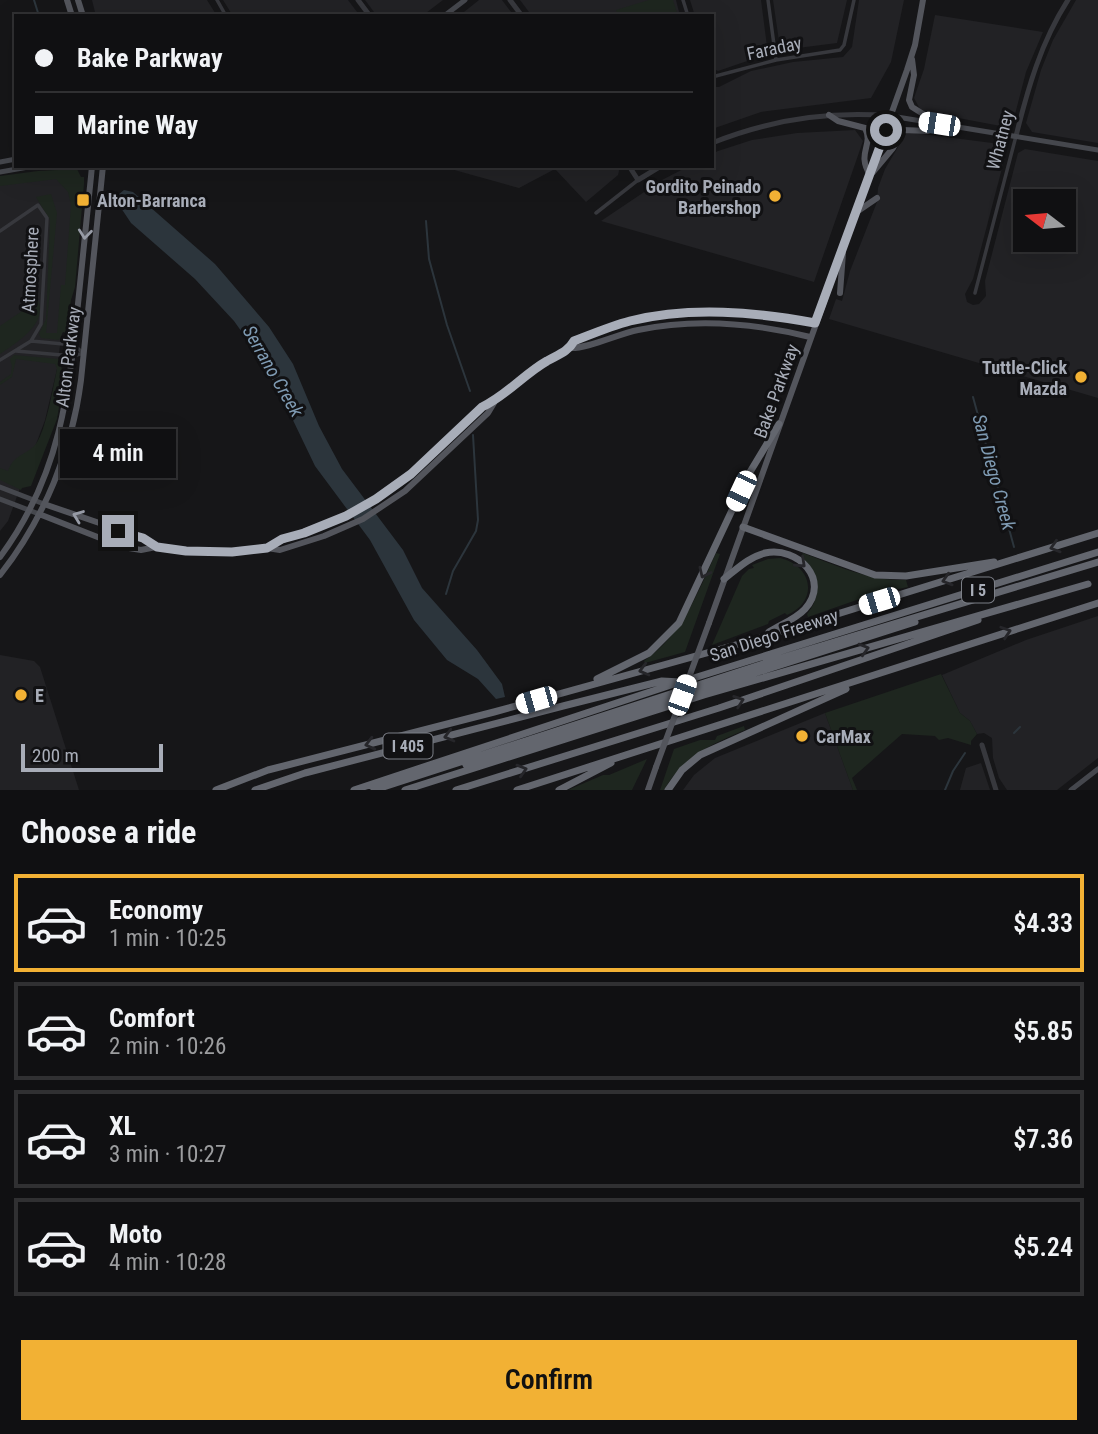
<!DOCTYPE html>
<html lang="en">
<head>
<meta charset="utf-8">
<style>
  :root { --surface:#101012; --page:#19191b; --text:#f1f3f6; --muted:#9c9d9f; --line:#303032; --accent:#f2b134 }
  body { margin:0; font-family:"Roboto Condensed",sans-serif; background:var(--page); color:var(--text); height:100vh; display:flex; flex-direction:column; font-size:26px; white-space:nowrap }
  * { box-sizing:border-box; margin:0 }
  p { font-size:23px; color:var(--muted) }
  .icon { flex:none; width:38px; height:38px; fill:none; stroke:currentColor; stroke-width:2; stroke-linecap:round; stroke-linejoin:round }
  .map { position:relative; height:790px; overflow:hidden }
  .details { display:flex; flex-direction:column; background:var(--surface); flex:1 }
  .details>* { flex:none }
  .banner { position:absolute; left:14px; top:14px; width:700px; height:154px; border-radius:0px; box-shadow:0 7px 28px #0002,0 0 0 2px var(--line); display:grid; align-content:center; height:154px; padding:0 21px; background:var(--surface) }
  .needle { width:46px; rotate:286deg }
  .buttons { position:absolute; left:1013px; top:189px; display:grid; gap:14px }
  .buttons a { display:grid; place-items:center; width:63px; height:63px; border-radius:0px; background:var(--surface); box-shadow:0 7px 28px #0002,0 0 0 2px var(--line); font-size:35px }
  .scale { position:absolute; left:21px; bottom:18px; width:142px; box-sizing:border-box; padding-left:7px; border:4px solid #a8adb8; border-top:0; font-size:19px; line-height:24px; white-space:nowrap; color:#a8adb8; -webkit-text-stroke:5px #111113; paint-order:stroke }
  .end { position:absolute; width:32px; height:32px; margin:-16px; border:9px solid #a8adb8; background:#111; box-shadow:0 0 0 4px #111 }
  .from { border-radius:50% }
  .bubble { position:absolute; height:49px; border-radius:0px; background:var(--surface); box-shadow:0 7px 28px #0002,0 0 0 2px var(--line); font-size:23px; font-weight:600; line-height:49px; text-align:center }
  .car { position:absolute; width:21px; height:42px; margin:-21px -10px; border-radius:9px; box-shadow:0 0 5px 2px #0007; background:linear-gradient(#fff 24%,#345 0 40%,#fff 0 76%,#345 0 86%,#fff 0) }
  .banner b { display:flex; align-items:center; gap:24px; height:66px; font-size:26px }
  .banner b+b { border-top:2px solid var(--line) }
  .banner i { width:18px; height:18px; background:var(--text) }
  ul { padding:0; list-style:none }
  li { display:flex; align-items:center; gap:21px; height:98px; margin:0 14px 10px; padding:0 7px; border:4px solid var(--line); border-radius:0px }
  li div { flex:1 }
  li b { display:block; font-size:26px }
  li em { font-style:normal; font-weight:600 }
  li.active { border-color:var(--accent) }
  li>.icon { width:63px; height:63px; stroke-width:1.5 }
  h2 { padding:0 21px; font-size:32px; line-height:84px }
  .button { display:flex; gap:14px; margin-top:auto; padding:14px 21px }
  .button a { flex:1; height:80px; border-radius:0px; background:var(--accent); color:#111; font-size:28px; font-weight:600; line-height:80px; text-align:center }
  .map>svg:first-child { display:block }
  .built { fill:#222225; fill-rule:evenodd }
  .green { fill:#1e261f }
  .water { fill:#2c353c }
  .lines { fill:none; stroke-linecap:round; stroke-linejoin:round }
  .stream { stroke:#2c353c; stroke-width:2 }
  .minor { stroke:#37383d; stroke-width:3.5 }
  .tertiary { stroke:#37383d; stroke-width:5 }
  .secondary { stroke:#45474d; stroke-width:5 }
  .primary { stroke:#53555c; stroke-width:6 }
  .motorway { stroke:#63666e; stroke-width:7 }
  .primary-bridge { stroke:#53555c; stroke-width:6 }
  .oneway { stroke:#979ba6 }
  .oneway2 { stroke:#26262a }
  .route { stroke:#a8adb8; stroke-width:9 }
  .poi-dot { fill:#f2b134; stroke:#111113; stroke-width:2.5 }
  .labels { text-anchor:middle; dominant-baseline:central; stroke-width:6; stroke-linejoin:round; paint-order:stroke }
  .shield { fill:#111113; stroke:#7b7e86; stroke-width:2 }
  .shield-label { font-size:16px; font-weight:bold; fill:#a8adb8 }
  .street-label { font-size:18px; fill:#a8adb8; stroke:#111113 }
  .poi-label { font-size:18px; font-weight:bold; fill:#a8adb8; stroke:#111113; text-anchor:start }
  .water-label { font-size:19px; font-style:italic; fill:#7f9bb3; stroke:#111113 }
</style>
</head>
<body>
<div class="map">
<svg width="1098" height="790" viewBox="0 0 1098 790">
  <rect width="100%" height="100%" fill="#161618"/>
  <path class="built" d="M92,0H207L217,16H96Z
    M223,0H348L360,16H233Z
    M365,0H443L422,16H377Z
    M479,0H502L514,16H459Z
    M520,0H676L680,16H532Z
    M690,0H761L768,54L718,71L714,69L712,16H695Z
    M773,0H847L837,43L782,50L780,48Z
    M859,0H904L891,62L871,98L761,112L712,129V87H719L751,71L793,62L843,57L852,47Z
    M1076,0H1098V143L1032,132L1026,123L1041,70L1053,40Z
    M935,15L1043,32L1026,72L1013,122L1006,127L921,111L914,98L924,69Z
    M855,130L863,141L814,282L601,221L662,180L689,166H712V154L718,151L752,140L797,133Z
    M907,132L1000,144L1006,153L973,279L965,294L967,302L973,305L979,304L986,296L985,281L1018,153L1025,149L1098,161V398L829,319L836,299L842,301L850,271L877,202L878,188L885,169ZM1026,201H1064V240H1026Z
    M440,166H618L619,171L618,175L586,202L555,169L519,188Z
    M60,178L78,206L57,369L45,420L8,521L0,531V183Z
    M1098,616V758L1057,790H1007L999,778L993,758L992,738L984,733L977,734L970,721L960,713L942,675L1026,640Z
    M0,655L34,661L40,667L79,790H0Z
    M825,713L853,790H683L694,775L715,758Z
    M981,763L990,790H960L966,768Z"/>
  <path class="green" d="M649,0H673L678,16H618L616,10Z
    M77,169L81,177H84V184L75,287L71,300L67,333L63,332L59,340L41,338L39,334L46,319L50,220L36,197L51,194L57,213L46,333H57L61,285H65L71,205L68,192L56,179L0,186V176L38,171Z
    M37,298C50,323 17,342 0,354V326L34,303Z
    M14,355L59,359L62,370L65,371L57,419L31,486L22,488L21,490L0,480V468L8,471C14,454 25,456 35,445C46,432 53,387 57,369L55,364L16,359L12,377L0,385V382L11,374L12,366L10,359Z
    M716,553L720,554L685,652L645,663L644,661C683,634 697,594 716,553Z
    M803,553C837,566 869,581 906,580L908,587L871,595L808,617L807,614C823,595 819,573 801,557Z
    M780,558C813,566 819,601 787,615L785,613L769,621L768,624L712,645L742,576L749,569L754,568L752,565L768,559Z
    M941,674L960,713L970,721L977,734L971,741V745L948,738L939,740L935,736L902,734L852,778L857,790H853L825,713Z
    M744,726L745,730C711,744 683,757 664,790H660L674,749L700,740H715L717,736Z
    M647,759L632,790H568L603,775H609Z"/>
  <path class="water" d="M124,190L133,192L215,264L269,327L293,364L319,426L342,469L403,550L422,588L477,650L502,684L505,697L496,699L478,679L447,660L414,620L370,540L315,466L278,389L249,342L234,321L195,279L131,223L119,205L118,195Z"/>
  <g class="lines">
    <path class="stream" d="M34,0L39,16
      M426,221L429,259L447,325L470,391
      M973,397L1014,547
      M446,594L453,571L476,531L478,520L473,435
      M1014,733L1020,727
      M945,790L953,771L965,753"/>
    <path class="minor" d="M217,0L226,16
      M683,0L688,16
      M768,0L776,60
      M712,77L776,60L840,50L844,45L854,0
      M596,213L638,180
      M0,231L38,205L47,218L41,324L31,341L0,360
      M975,293L1016,136
      M31,341L74,345L82,352
      M16,351L73,356L84,353"/>
    <path class="tertiary" d="M358,0L370,16
      M510,0L522,16
      M1016,136C1028,88 1041,42 1068,0
      M712,143C769,120 830,111 891,116
      M629,166L638,180L661,166
      M982,745L996,790"/>
    <path class="secondary" d="M444,16L465,0
      M891,116L1098,150
      M0,162L16,159
      M0,172L34,166
      M0,487L44,504
      M0,499L39,514
      M1071,790L1098,769"/>
    <path class="primary" d="M67,0L72,16
      M78,0L83,16
      M829,115L838,121L865,128C874,146 856,152 870,175
      M873,172L893,148L903,130L928,131L939,124L912,107L909,100L914,75L912,59
      M858,211L877,198
      M840,293L843,253
      M570,348C587,349 618,334 638,330C695,318 754,323 810,337
      M44,504L143,538L157,547L186,551L232,552L267,548L280,550L324,536L363,519L405,491L488,413L494,403
      M39,514L123,547L141,550L156,547
      M267,548C297,531 331,525 362,508C408,482 444,443 482,407C506,396 524,374 547,361C557,355 568,352 574,341C592,334 611,326 630,321C691,306 755,312 815,322
      M0,557C61,475 69,392 79,294C83,252 88,209 92,166
      M0,575C44,519 72,451 81,380L103,166
      M709,623L907,70L915,45L923,0
      M648,790L656,767"/>
    <path class="motorway" d="M743,527L875,575L906,576L994,562
      M724,579C737,569 749,557 765,553C798,546 831,580 805,609C796,619 780,625 769,632
      M597,679L649,653L679,623L750,472L779,424
      M466,765L915,622
      M216,790L268,770L494,712L757,639L1098,533
      M255,790L305,773L563,706L662,681L681,682L1098,552
      M354,790L677,683
      M374,790L775,660L1098,562
      M405,790L704,695L1088,584
      M456,790L719,708L978,620
      M517,790L1098,603
      M559,790L611,763
      M668,790L682,770L700,755L846,689"/>
    <path class="primary-bridge" d="M656,767L709,623"/>
  </g>
  <defs><path id="oneway-chevron" d="M-2-3.5L2.5 0L-2 3.5" fill="none" stroke-width="1.6" stroke-linecap="round" stroke-linejoin="round" transform="scale(1.75)"/></defs>
  <g class="oneway">
    <use href="#oneway-chevron" transform="translate(85 234) rotate(96)"/>
    <use href="#oneway-chevron" transform="translate(78 516) rotate(-159)"/>
  </g>
  <g class="oneway2">
    <use href="#oneway-chevron" transform="translate(1055 547) rotate(163)"/>
    <use href="#oneway-chevron" transform="translate(801 563) rotate(43)"/>
    <use href="#oneway-chevron" transform="translate(704 573) rotate(115)"/>
    <use href="#oneway-chevron" transform="translate(947 580) rotate(163)"/>
    <use href="#oneway-chevron" transform="translate(1006 632) rotate(-18)"/>
    <use href="#oneway-chevron" transform="translate(864 649) rotate(-16)"/>
    <use href="#oneway-chevron" transform="translate(644 670) rotate(165)"/>
    <use href="#oneway-chevron" transform="translate(739 701) rotate(-19)"/>
    <use href="#oneway-chevron" transform="translate(449 736) rotate(165)"/>
    <use href="#oneway-chevron" transform="translate(370 744) rotate(166)"/>
    <use href="#oneway-chevron" transform="translate(522 770) rotate(-17)"/>
  </g>
  <g class="lines">
    <path class="route" d="M118,531L143,538L157,547L186,551L232,552L267,548L282,539L304,533L346,516L376,499L411,474L482,407C506,396 524,374 547,361C557,355 568,352 574,341C592,334 611,326 630,321C691,306 755,312 815,323L886,130"/>
  </g>
  <g class="poi-dot">
    <circle cx="775" cy="196" r="7"/>
    <rect x="76" y="193" width="14" height="14" rx="3.5"/>
    <circle cx="1081" cy="377" r="7"/>
    <circle cx="21" cy="695" r="7"/>
    <circle cx="802" cy="736" r="7"/>
  </g>
  <g class="labels">
    <g class="shield">
      <rect x="962" y="577.5" width="32" height="25" rx="5"/>
      <rect x="383.5" y="733.5" width="49" height="25" rx="5"/>
    </g>
    <g class="shield-label">
      <text x="978" y="590">I 5</text>
      <text x="408" y="746">I 405</text>
    </g>
    <g class="street-label">
      <text transform="translate(774 48) rotate(-12)">Faraday</text>
      <text transform="translate(1000 140) rotate(-75)">Whatney</text>
      <text transform="translate(30 270) rotate(-87)">Atmosphere</text>
      <text transform="translate(68 357) rotate(-83)">Alton Parkway</text>
      <text transform="translate(776 391) rotate(-70)">Bake Parkway</text>
      <text transform="translate(774 635) rotate(-18)">San Diego Freeway</text>
    </g>
    <g class="poi-label">
      <text x="761" y="186" text-anchor="end">Gordito Peinado<tspan x="761" dy="21">Barbershop</tspan></text>
      <text x="97" y="200">Alton-Barranca</text>
      <text x="1067" y="367" text-anchor="end">Tuttle-Click<tspan x="1067" dy="21">Mazda</tspan></text>
      <text x="35" y="695">E</text>
      <text x="816" y="736">CarMax</text>
    </g>
    <g class="water-label">
      <text transform="translate(273 371) rotate(60)">Serrano Creek</text>
      <text transform="translate(994 472) rotate(75)">San Diego Creek</text>
    </g>
  </g>
</svg>
<div class="buttons">
<a><svg class="needle" viewBox="-14 -14 28 28"><path d="M0-13l5 13h-10z" fill="#e53935"/><path d="M0 13l5-13h-10z" fill="#9c9d9f"/></svg></a>
</div>
<div class="scale">200 m</div>
<i class="end from" style="left:886px;top:130px"></i>
<i class="end" style="left:118px;top:531px"></i>
<div class="bubble" style="left:60px;top:429px;width:116px">4 min</div>
<i class="car" style="left:939px;top:124px;rotate:279deg"></i>
<i class="car" style="left:741px;top:491px;rotate:205deg"></i>
<i class="car" style="left:879px;top:601px;rotate:253deg"></i>
<i class="car" style="left:682px;top:695px;rotate:20deg"></i>
<i class="car" style="left:536px;top:700px;rotate:254deg"></i>
<div class="banner">
<b><i class="from"></i>Bake Parkway</b>
<b><i></i>Marine Way</b>
</div>
</div>
<section class="details">
<h2>Choose a ride</h2>
<ul>
<li class="active"><svg class="icon" aria-label="car" viewBox="0 0 24 24"><path d="M5 17H2v-5l4-1 3-4h7l3 4 3 1v5h-3M9 17h6M6 11h13"/><circle cx="7" cy="17" r="2"/><circle cx="17" cy="17" r="2"/></svg><div><b>Economy</b><p>1 min · 10:25</p></div><em>$4.33</em></li>
<li><svg class="icon" aria-label="car" viewBox="0 0 24 24"><path d="M5 17H2v-5l4-1 3-4h7l3 4 3 1v5h-3M9 17h6M6 11h13"/><circle cx="7" cy="17" r="2"/><circle cx="17" cy="17" r="2"/></svg><div><b>Comfort</b><p>2 min · 10:26</p></div><em>$5.85</em></li>
<li><svg class="icon" aria-label="car" viewBox="0 0 24 24"><path d="M5 17H2v-5l4-1 3-4h7l3 4 3 1v5h-3M9 17h6M6 11h13"/><circle cx="7" cy="17" r="2"/><circle cx="17" cy="17" r="2"/></svg><div><b>XL</b><p>3 min · 10:27</p></div><em>$7.36</em></li>
<li><svg class="icon" aria-label="car" viewBox="0 0 24 24"><path d="M5 17H2v-5l4-1 3-4h7l3 4 3 1v5h-3M9 17h6M6 11h13"/><circle cx="7" cy="17" r="2"/><circle cx="17" cy="17" r="2"/></svg><div><b>Moto</b><p>4 min · 10:28</p></div><em>$5.24</em></li>
</ul>
<div class="button"><a>Confirm</a></div>
</section>
</body>
</html>
